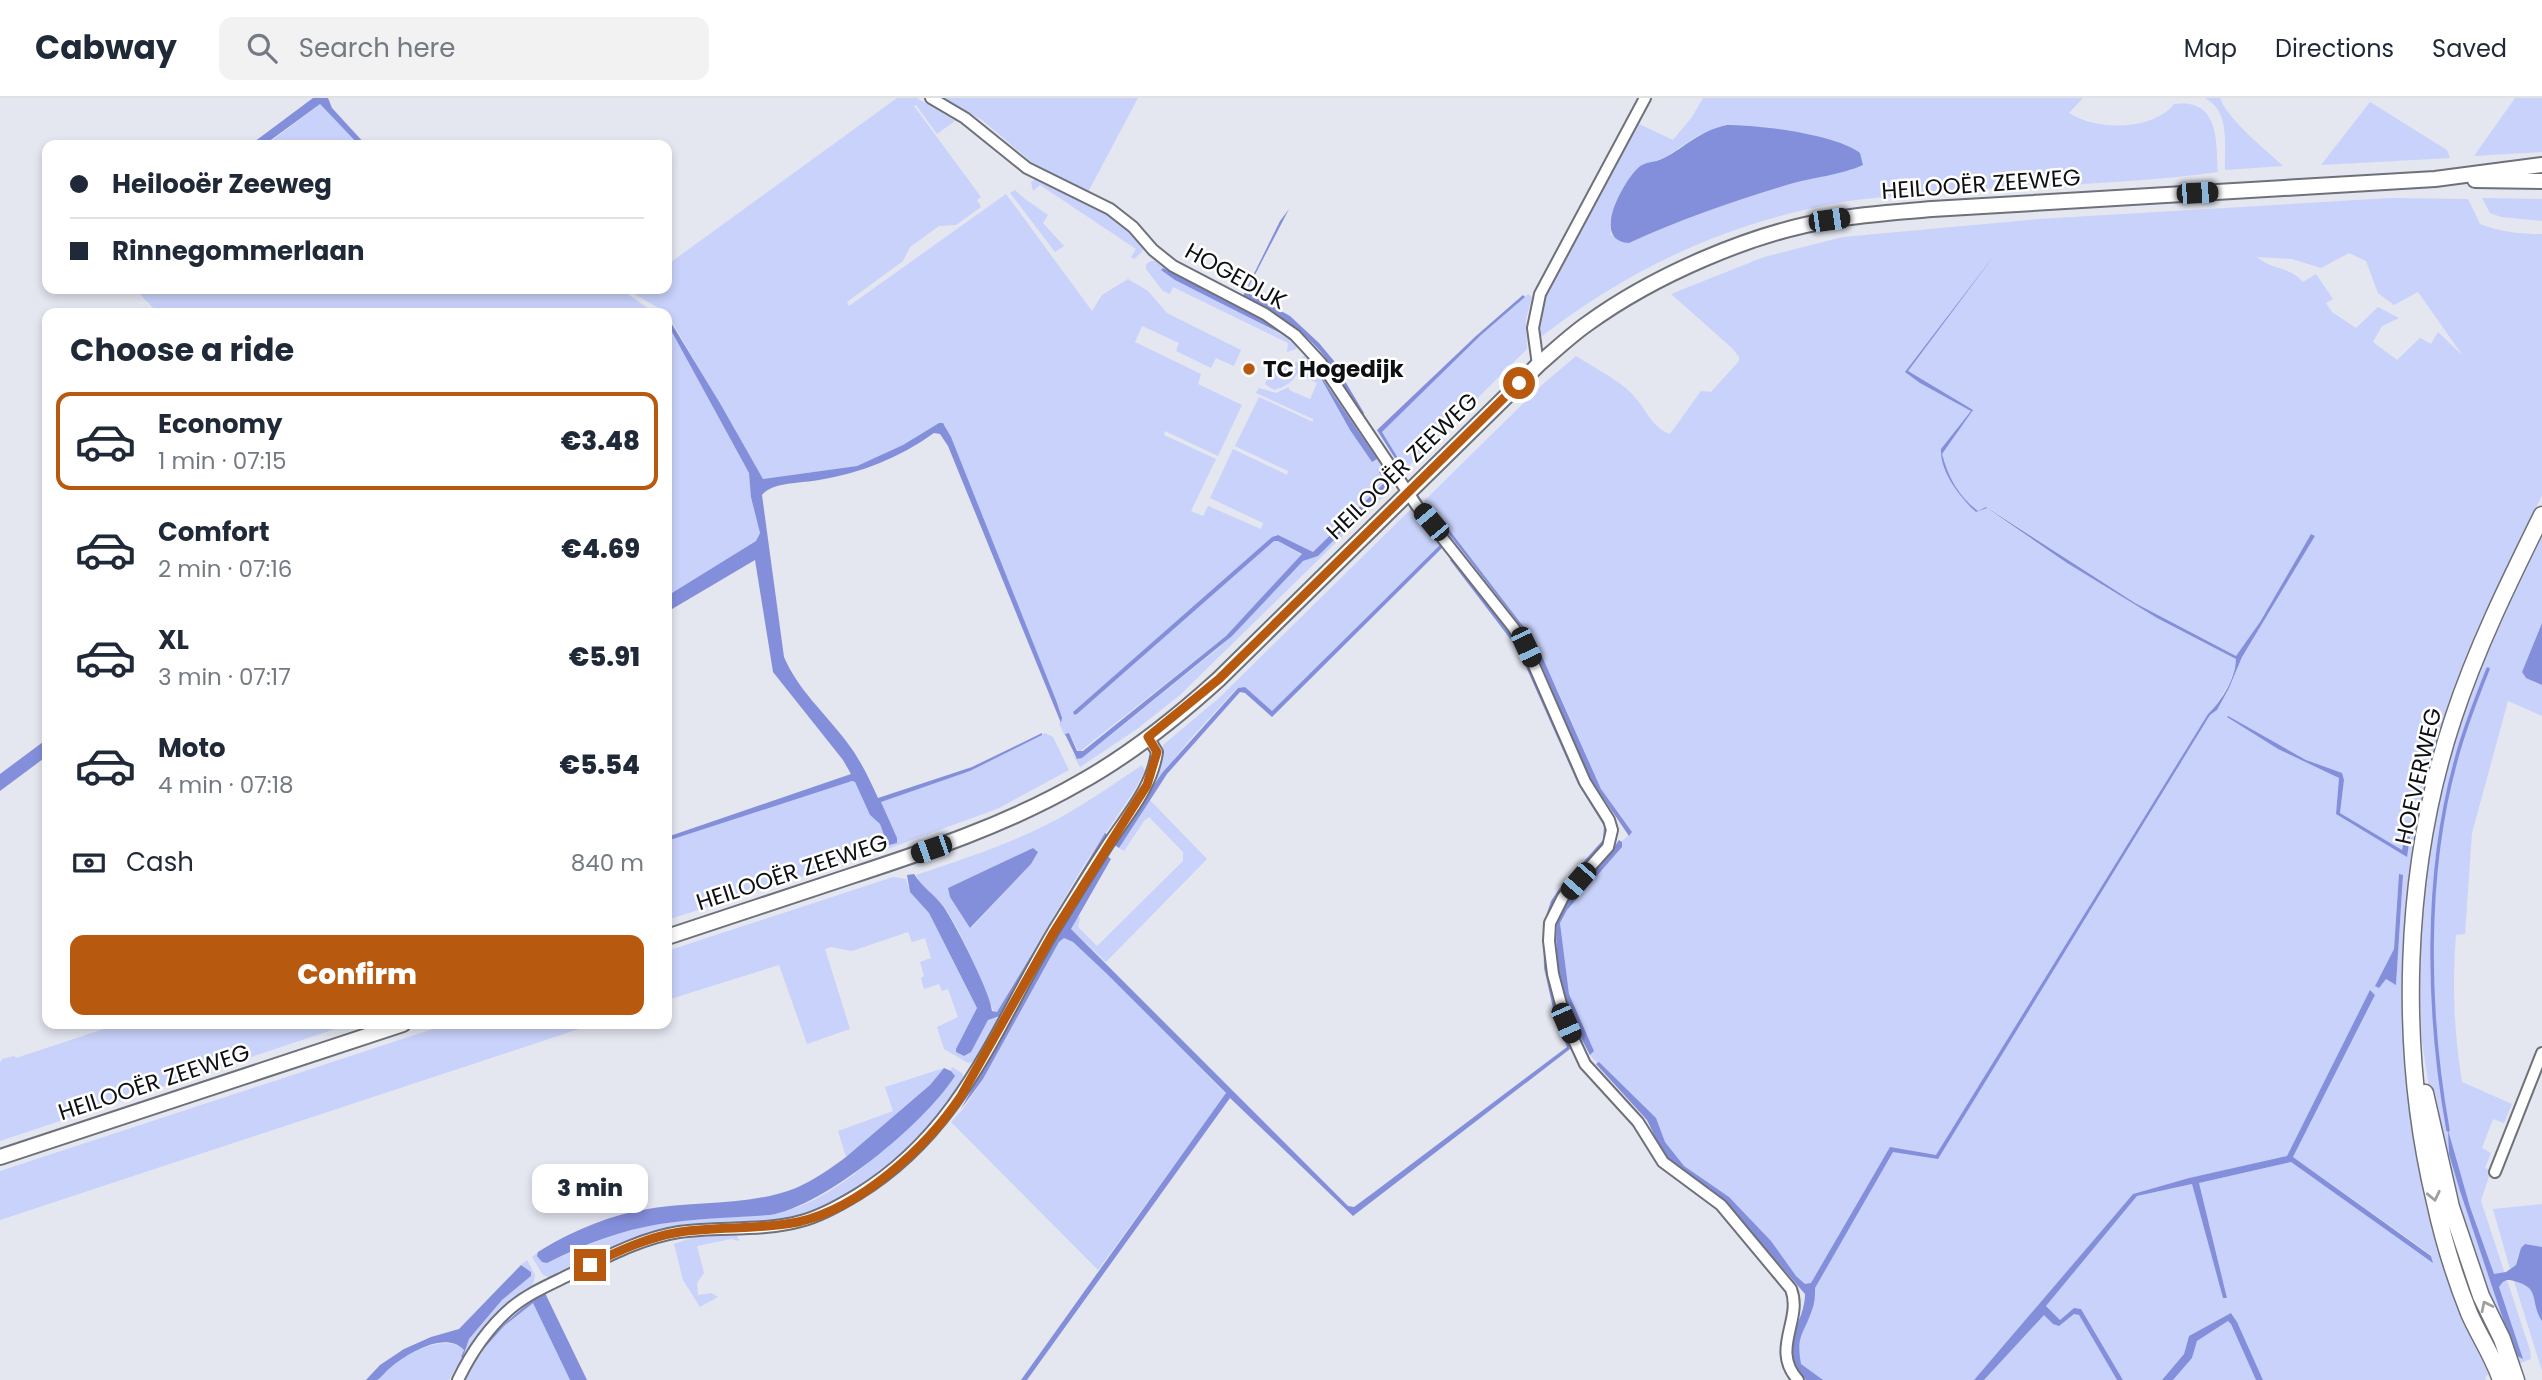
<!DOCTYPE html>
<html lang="en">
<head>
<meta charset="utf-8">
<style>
  :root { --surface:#fff; --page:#f2f2f3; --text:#1f2937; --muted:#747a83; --line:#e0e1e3; --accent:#b85910 }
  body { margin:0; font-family:Poppins,sans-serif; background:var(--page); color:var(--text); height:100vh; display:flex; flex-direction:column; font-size:26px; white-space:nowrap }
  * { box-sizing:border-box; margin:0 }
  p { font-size:23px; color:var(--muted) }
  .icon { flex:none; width:38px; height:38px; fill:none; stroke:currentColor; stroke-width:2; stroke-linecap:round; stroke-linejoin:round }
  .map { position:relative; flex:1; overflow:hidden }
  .drawer { position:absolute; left:42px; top:210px; width:630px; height:721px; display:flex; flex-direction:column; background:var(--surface); border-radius:14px; box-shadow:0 4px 10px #0003 }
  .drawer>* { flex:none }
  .banner { position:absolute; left:42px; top:42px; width:630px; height:154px; border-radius:14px; box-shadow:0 4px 10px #0003; display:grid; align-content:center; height:154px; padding:0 28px; background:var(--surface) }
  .end { position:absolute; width:32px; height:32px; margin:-16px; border:9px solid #b85910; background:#fff; box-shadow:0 0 0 4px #fff }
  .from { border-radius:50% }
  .bubble { position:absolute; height:49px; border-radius:14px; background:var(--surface); box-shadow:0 4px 10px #0003; font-size:23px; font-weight:800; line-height:49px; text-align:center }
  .car { position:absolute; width:21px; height:42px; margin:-21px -10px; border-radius:9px; box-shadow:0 0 5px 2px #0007; background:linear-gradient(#222 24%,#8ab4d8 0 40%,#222 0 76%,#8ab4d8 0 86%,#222 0) }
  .banner b { display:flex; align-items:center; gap:24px; height:66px; font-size:26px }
  .banner b+b { border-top:2px solid var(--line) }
  .banner i { width:18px; height:18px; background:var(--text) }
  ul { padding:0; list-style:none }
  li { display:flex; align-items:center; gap:21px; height:98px; margin:0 14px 10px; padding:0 14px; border:4px solid transparent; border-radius:14px }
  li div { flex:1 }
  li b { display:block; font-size:26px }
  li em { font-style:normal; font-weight:800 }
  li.selected { border-color:var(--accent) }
  li>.icon { width:63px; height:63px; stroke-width:1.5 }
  h2 { padding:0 28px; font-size:32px; line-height:84px }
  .pay { display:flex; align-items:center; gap:18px; height:77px; padding:0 28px; font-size:26px }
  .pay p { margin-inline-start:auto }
  .primary-button { display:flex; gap:14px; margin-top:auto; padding:14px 28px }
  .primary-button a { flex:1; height:80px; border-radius:14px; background:var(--accent); color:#fff; font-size:28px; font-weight:800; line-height:80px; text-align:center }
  header { display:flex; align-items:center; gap:42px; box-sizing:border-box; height:98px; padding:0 35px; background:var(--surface); border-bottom:2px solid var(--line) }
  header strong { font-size:33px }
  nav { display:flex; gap:38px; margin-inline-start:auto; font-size:24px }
  .search { width:490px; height:63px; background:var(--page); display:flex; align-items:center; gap:18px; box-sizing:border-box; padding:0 24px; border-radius:14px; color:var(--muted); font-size:26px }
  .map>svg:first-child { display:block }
  .green { fill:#c9d2fa; fill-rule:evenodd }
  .water { fill:#848fdb }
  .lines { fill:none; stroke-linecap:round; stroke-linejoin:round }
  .stream { stroke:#848fdb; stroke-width:3.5 }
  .minor-casing { stroke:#6f7179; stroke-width:14 }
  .tertiary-casing { stroke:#6f7179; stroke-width:18 }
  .secondary-casing { stroke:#6f7179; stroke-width:19 }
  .minor { stroke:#fff; stroke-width:10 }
  .tertiary { stroke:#fff; stroke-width:14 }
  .secondary { stroke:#fff; stroke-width:16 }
  .oneway { stroke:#9f9fa0 }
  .route { stroke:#b85910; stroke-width:9 }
  .poi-dot { fill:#b85910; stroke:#fff; stroke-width:2.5 }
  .labels { text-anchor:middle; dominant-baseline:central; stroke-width:5; stroke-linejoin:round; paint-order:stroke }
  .street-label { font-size:23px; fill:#0e0f12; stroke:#fff }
  .poi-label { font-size:23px; font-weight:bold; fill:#0e0f12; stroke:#fff; text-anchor:start }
</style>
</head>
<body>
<header>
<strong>Cabway</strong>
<div class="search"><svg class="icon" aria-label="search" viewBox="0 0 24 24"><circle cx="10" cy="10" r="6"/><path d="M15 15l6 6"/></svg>Search here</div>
<nav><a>Map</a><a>Directions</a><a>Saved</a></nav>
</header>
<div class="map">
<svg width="2542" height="1282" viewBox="0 0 2542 1282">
  <rect width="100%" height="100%" fill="#e4e6f0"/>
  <path class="green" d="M897,0H917L955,23L937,36L916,7L914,8L981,99L977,102L981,109L956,127L939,128L910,149L903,163L847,204L849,208L1006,96L1092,213L1102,197L1128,181L1148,193L1167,215L1241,252L1234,268L1216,260L1211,270L1176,253L1179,245L1142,228L1135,244L1201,276L1198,286L1242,307L1218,358L1165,333L1164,337L1216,361L1191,413L1203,418L1208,408L1261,431L1263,425L1210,400L1233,351L1287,377L1288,373L1235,348L1259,299L1313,324V321L1256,295L1259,290L1276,295L1289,289V292L1310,301L1317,285L1297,276C1291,285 1285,289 1274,292L1265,286L1268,279L1265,275L1272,262L1276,260L1292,268L1304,258L1313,261L1397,385L1180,597L1137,631L1080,669L1072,655L1077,661L1082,660L1220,549L1303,463L1318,458L1390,386L1392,381L1385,371L1380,375L1385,384L1313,454L1276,437L1272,439L1073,614V617L1077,616L1274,443H1278L1302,457L1226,538L1079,654L1069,635L1065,638L1059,625L1062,624L1056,602L945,327L939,325L904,347L857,368L763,381L667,215L631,194L629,197L655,215H158L135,191H628L631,194L635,191H667V167ZM1314,268H1316L1377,361L1372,364L1350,332Z
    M944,0H1138L1088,94L1036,68L982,22Z
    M1703,0H2083L2069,15C2096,33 2153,33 2174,6C2220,0 2216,44 2218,74C2123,87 2028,87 1932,95C1903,98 1872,99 1843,104C1728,124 1629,170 1537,242L1536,233L1547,189L1637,25L1673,42L1692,19ZM1727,27H1745L1834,43L1853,72C1778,83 1697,114 1629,145L1611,137L1610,123L1642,67L1664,60L1697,38Z
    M2205,0H2220C2228,22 2265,51 2283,68L2225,72C2224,47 2231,14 2205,0Z
    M2515,0H2542V54L2474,58Z
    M2370,4L2447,52L2450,60L2321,67Z
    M320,6L359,47H266Z
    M1037,80C1080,101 1110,112 1144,148L1142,154L1134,161L1131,159L1136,151L1040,87L1033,93L1031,84Z
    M1015,92L1025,101L1048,117L1043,125L1064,148L1055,154L1010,95Z
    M2391,100L2468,101L2480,126C2501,134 2520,136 2542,136V397L2491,508L2416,750L2417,1037L2494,1274L2486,1278L2485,1282H2263L2232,1215L2189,1238L2184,1256L2162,1282H2123L2081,1211L2074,1210L2060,1222L2046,1208L2137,1098L2192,1086L2223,1200H2227L2199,1085L2291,1064L2433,1164L2431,1157L2293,1059L2375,897L2371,893L2287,1059L2189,1080L2133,1096L1974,1282H1806L1793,1258L1805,1216V1194L1716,1092L1672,1065L1664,1056L1653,1031L1637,1009L1590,957L1594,953L1569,896L1560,825L1567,812L1622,749V743L1632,734L1601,691L1557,591L1530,541L1510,511L1423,404L1543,286L1576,258C1593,269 1619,282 1632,296C1645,309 1652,330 1670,336L1701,293L1711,294L1739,263V259L1732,250L1671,196L1764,159L1843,139L2039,121ZM2349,155L2366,163L2378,195L2394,207L2418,194L2463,258L2438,234L2431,246L2420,240L2397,262L2373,244L2382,228L2399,220L2378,209L2356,230L2332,214L2326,205L2333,201L2316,176L2303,184C2289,168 2274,173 2257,159L2292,161L2321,170ZM1971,408L1978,413L1987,409L2135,505L2236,558L2260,524L2311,436L2315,438L2242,559L2229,590L2217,612L2210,617L2053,874L2208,616L2215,609L2230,584L2237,564L2236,561L2157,520L2067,465L1986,410L1976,414ZM2227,619L2344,682L2340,715L2402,752L2336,716L2339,680L2278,651ZM2399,777H2403L2396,886L2386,881L2375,888L2394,851Z
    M2482,100L2542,101V123L2501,119L2490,115Z
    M1151,163H1155L1166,171L1161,172L1280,236L1285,239L1286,237L1298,246L1296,251L1287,254L1288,245L1173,189L1170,196L1163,193L1146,171V166Z
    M1528,196L1532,199L1526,221L1527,251L1405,372L1382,334L1481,237Z
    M667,225L749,375L760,435L756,443L667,498Z
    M1412,410L1444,448L1441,451L1442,449L1440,448L1272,613H1270L1245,589L1237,590L1193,638L1150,690L1160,667L1163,647L1219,600Z
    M2542,427V525L2522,574L2534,584L2542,587V618L2508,603L2472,735L2465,836L2456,837C2452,889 2454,933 2462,984L2512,1006L2504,1025L2493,1021L2482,1050L2491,1055L2485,1070L2491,1072L2481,1103L2530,1252L2531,1261L2516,1267L2477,1179L2434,1021L2422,944L2418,860L2424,781L2443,680L2469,592Z
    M1045,635L1053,639L1069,672L999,710L893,749L667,822V743L849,683L855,684L870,717L880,726V704L970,673Z
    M1142,667L1145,673L1134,693L1084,767L998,913L994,914C981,882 965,840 945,810C936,798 922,791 916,777C960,762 1004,748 1046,727C1080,710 1111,688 1142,667ZM1033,750L1038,754L1031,766L971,830L948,790Z
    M1149,701L1207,761L1106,864L1071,831L1077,817L1080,820L1078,829L1097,848L1183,763V754L1149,719L1144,723L1124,753L1119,750Z
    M893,779L906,781L910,794L929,815L977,910L956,954L964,958L968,956L988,922L994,919L1000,922L976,963L968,965L944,951L937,929L958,919L948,891L942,893L939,886L924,891L921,880L924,878L920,864L931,860L925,840L912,844L908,834L852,853L831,849L825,851L850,931L807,946L779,867L667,902V853Z
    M1064,840L1073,844L1106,875L1226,996L1098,1172L951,1024L963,1011L983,981L1059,844Z
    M119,926H350L0,1043V965L2,961L14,958L16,960Z
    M448,926H594L0,1122V1073Z
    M952,969L962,975L966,985L941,1021L881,1078L821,1113L775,1126L695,1129L553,1181L543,1177L532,1159L538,1154L547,1165C583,1148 621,1132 660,1126C696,1120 733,1119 769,1117C825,1108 871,1064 910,1027C926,1011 942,997 954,978L951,973Z
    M944,970L930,987L846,1059L838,1033L893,1013L885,989Z
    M2542,1106V1149L2525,1146L2518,1158L2516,1167L2510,1171L2493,1111Z
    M735,1135L740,1143L731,1141L697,1148L704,1175L697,1185L698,1197L711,1195L718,1199L700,1209L683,1182L674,1146L697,1138Z
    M527,1162L535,1177L533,1188L455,1282H452L458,1266L449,1282H377C395,1262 439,1233 464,1251L463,1259L469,1241L502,1202L531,1178V1174L521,1167Z
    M2514,1183L2525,1186L2534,1194L2536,1211L2542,1223V1273Z
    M533,1205L570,1282H464C478,1258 506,1217 533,1205Z
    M2044,1216L2053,1226L2074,1216L2079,1217L2117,1282H1984Z
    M2228,1223L2231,1225L2256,1282H2173L2192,1260L2197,1243Z"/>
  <path class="water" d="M313,0H328L332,10L366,47H359L320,6L264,47H250Z
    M1727,27C1759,27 1835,36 1860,55L1863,67C1841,77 1814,79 1790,86C1735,103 1681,121 1629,145C1590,143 1623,84 1638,70C1645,63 1655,65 1664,60C1687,48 1699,33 1727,27Z
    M1289,111L1246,194L1290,218L1319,245L1339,269V273L1364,315L1363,317C1350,303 1343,286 1333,270C1311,236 1278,216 1243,198L1280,123Z
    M1996,155L1908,273L1973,312L1942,356C1948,379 1959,399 1978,413L1986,409L2135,505L2236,558L2260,524L2311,436L2315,438L2242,559L2229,590L2217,612L2210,617L1938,1061L1893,1054L1815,1190C1815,1197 1815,1205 1812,1212C1803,1238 1796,1237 1801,1266L1823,1282H1806C1771,1251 1805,1229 1805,1196L1729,1108L1712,1092L1674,1068L1659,1047L1647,1022L1596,966L1599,964L1656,1020L1665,1044L1684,1068L1729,1099L1771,1143L1796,1178L1805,1186L1811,1185L1890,1049L1936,1057L2208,616C2222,603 2236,579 2236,561L2157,520L2067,465L1987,410L1976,414C1960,399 1940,374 1941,351L1971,313L1920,285L1905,274Z
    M1163,170L1257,218L1286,238L1175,182L1161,172Z
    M1523,197L1525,199L1481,237L1382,334L1404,370L1403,373L1377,332L1476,238Z
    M667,218L721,307L763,381L857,368L903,347L939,325H943L951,339L1056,602L1062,620L1061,625L948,348L940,336L934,335C899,360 861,375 819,382C803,385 772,384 762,397L784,559C798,592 825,615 846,643C860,661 869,680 878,700L972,669L1042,635V637L970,673L881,704L897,740V745L889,747L887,745L880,726L870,717L855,684L852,683L667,743V739L851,676L843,662L773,574L755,462L667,514V498L756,443L760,435L751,399L749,375L667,225Z
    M1314,268L1377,361L1372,364L1350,332Z
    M1384,371L1392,381L1390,386L1318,458L1303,463L1232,538L1082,660L1077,661L1065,636L1069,635L1077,653H1083L1226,538L1302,456L1278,443H1274L1077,616L1074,617L1073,614L1272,439L1278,437L1313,454L1385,384L1379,374Z
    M1424,405L1450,433L1536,545L1601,691L1632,734L1629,738L1589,679L1538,559L1521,528L1444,430L1421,406Z
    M1440,447L1442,449L1441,451L1272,619L1245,595L1240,594L1167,676L1119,750L1113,746L1162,675L1238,590L1245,589L1272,613Z
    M1451,461L1507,531L1522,553L1575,677L1607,730L1604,745L1557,797L1545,826L1548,881L1558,917L1555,919L1544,870L1543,827L1551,803L1559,791L1603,742L1604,728L1578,686L1518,551L1450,462Z
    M2542,525V587L2526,580L2522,574Z
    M2228,618L2306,662L2342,675L2344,682L2340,715L2402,752L2405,737L2410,739L2407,759L2336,716L2339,680L2278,651L2227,619Z
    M47,641V658L0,693V676Z
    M1105,735L1108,737L1061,811L1000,918L988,922L971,954L964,958L956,954V951L977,910L929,815L910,794L907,777L914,776C922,789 934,796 943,808C954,823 992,898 992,913L997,914Z
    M1619,742L1622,744V749L1567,812L1560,825L1569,896L1594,953L1590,957C1581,939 1570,922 1565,903C1559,880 1551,834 1561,812C1572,787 1603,767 1619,742Z
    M1033,750L1038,754L1031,766L970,830L950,799L948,790Z
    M1106,757L1111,761L1071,831L1348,1108L1354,1109L1373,1095L1567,949L1564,941L1567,939L1570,951L1353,1118L1230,1000L1027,1282H1021L1226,995L1106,875L1073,844L1064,840L1059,844L983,981L961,1011L1064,823Z
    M2399,776L2403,777L2396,887L2386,881L2379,890L2375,888L2394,851Z
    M2370,892L2375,897L2293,1059L2431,1158L2433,1165L2291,1064L2199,1085L2227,1200H2223L2192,1086L2137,1098L2046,1208L2060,1222L2074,1210L2081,1211L2123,1282H2117L2079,1217L2074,1216L2059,1228L2053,1226L2044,1217L1984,1282H1974L2133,1096L2189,1080L2287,1058Z
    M944,970L951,973L955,978C924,1026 825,1108 770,1117C733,1120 696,1120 660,1126C622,1132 582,1147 547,1165L542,1164L537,1158L538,1154C568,1135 607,1118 642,1112C692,1102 748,1109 796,1090C814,1082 830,1071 846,1059L930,987Z
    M2448,1032L2470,1109L2494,1176L2506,1174L2516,1167L2521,1150L2525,1146L2542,1149V1223C2529,1204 2542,1190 2514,1183C2506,1181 2504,1182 2499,1189L2523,1261L2515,1257L2460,1093L2449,1056Z
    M521,1167L531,1174V1178L502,1202L469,1241L463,1259H461L464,1252C445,1232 407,1256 390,1270C386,1273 381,1280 377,1282C376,1282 368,1282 366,1282L380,1267L404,1251L431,1239L459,1231Z
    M545,1195L587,1282H570L533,1205L504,1228L480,1255C498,1230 518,1211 545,1195Z
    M2231,1215L2237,1224L2263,1282H2256L2231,1226L2228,1223L2197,1243L2192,1260L2173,1282H2162L2184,1256L2189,1238Z"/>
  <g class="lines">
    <path class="stream" d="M2448,1032C2427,915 2424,777 2456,662C2464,631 2476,601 2488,571"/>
    <defs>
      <path id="minor" d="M931,0L965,20L1027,70L1110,111L1133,129L1153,152L1173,168L1265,216L1295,237L1321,265L1417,408L1513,529L1526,549L1585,684L1609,722L1612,732L1608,749L1563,799L1550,825L1549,843L1553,876L1566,925L1585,966L1638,1024L1663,1064L1721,1107L1791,1191C1803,1222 1770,1251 1798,1282
        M1538,267L1533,230L1540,196L1645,0
        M2495,1074L2542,955
        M458,1282C471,1255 489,1229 511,1210C529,1195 551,1186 571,1176C606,1159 641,1140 679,1134C719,1128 761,1134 801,1123C821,1118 840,1107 858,1096C962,1032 995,931 1054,832C1071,805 1087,778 1105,751C1124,721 1152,691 1157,654L1148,639"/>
      <path id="tertiary" d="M2475,82L2542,83
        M667,839C727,819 788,799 848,779C927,753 1006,727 1079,685C1130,657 1176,620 1219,581L1538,267C1554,253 1570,238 1587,226C1653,178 1751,135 1831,122C1864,116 1898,114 1932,111L2435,81L2542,67
        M0,1059L403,926"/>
      <path id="secondary" d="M2425,995L2451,1109L2481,1198L2502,1241L2516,1282
        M2501,1282C2493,1258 2479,1238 2469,1215C2455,1180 2443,1141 2435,1104C2398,950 2403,772 2453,621C2476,551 2509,484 2542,417"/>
    </defs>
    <use href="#minor" class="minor-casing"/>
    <use href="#tertiary" class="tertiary-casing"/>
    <use href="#secondary" class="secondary-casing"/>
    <use href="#minor" class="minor"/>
    <use href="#tertiary" class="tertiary"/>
    <use href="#secondary" class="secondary"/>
  </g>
  <defs><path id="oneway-chevron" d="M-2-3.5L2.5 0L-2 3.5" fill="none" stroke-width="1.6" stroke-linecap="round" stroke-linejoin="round" transform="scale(1.75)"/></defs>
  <g class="oneway">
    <use href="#oneway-chevron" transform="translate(2434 1098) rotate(78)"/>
    <use href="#oneway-chevron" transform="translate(2486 1208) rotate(-116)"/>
  </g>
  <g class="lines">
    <path class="route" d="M590,1167C618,1153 648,1139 680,1134C719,1128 759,1132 798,1124C860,1110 926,1050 961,998L1052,837L1147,687L1157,654L1148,639L1219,581L1519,285"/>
  </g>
  <circle class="poi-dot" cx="1249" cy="271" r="7"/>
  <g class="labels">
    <g class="street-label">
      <text transform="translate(1981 86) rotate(-4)">HEILOOËR ZEEWEG</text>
      <text transform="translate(1236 178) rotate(29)">HOGEDIJK</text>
      <text transform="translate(1402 368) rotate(-44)">HEILOOËR ZEEWEG</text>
      <text transform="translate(2418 678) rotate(-77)">HOEVERWEG</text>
      <text transform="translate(792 774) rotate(-18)">HEILOOËR ZEEWEG</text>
      <text transform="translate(154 984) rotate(-18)">HEILOOËR ZEEWEG</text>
    </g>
    <g class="poi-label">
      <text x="1263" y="271">TC Hogedijk</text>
    </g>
  </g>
</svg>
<i class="end from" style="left:1519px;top:285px"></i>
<i class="end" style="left:590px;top:1167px"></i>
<div class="bubble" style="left:532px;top:1066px;width:116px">3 min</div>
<i class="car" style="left:2197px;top:95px;rotate:87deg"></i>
<i class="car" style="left:1829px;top:122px;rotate:82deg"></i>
<i class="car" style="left:1431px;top:424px;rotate:320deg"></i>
<i class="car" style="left:1526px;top:549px;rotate:155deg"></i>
<i class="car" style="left:931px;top:751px;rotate:251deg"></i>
<i class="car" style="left:1578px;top:783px;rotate:221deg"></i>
<i class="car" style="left:1566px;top:925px;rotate:156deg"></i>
<div class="banner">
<b><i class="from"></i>Heilooër Zeeweg</b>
<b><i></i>Rinnegommerlaan</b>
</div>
<section class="drawer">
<h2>Choose a ride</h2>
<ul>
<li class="selected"><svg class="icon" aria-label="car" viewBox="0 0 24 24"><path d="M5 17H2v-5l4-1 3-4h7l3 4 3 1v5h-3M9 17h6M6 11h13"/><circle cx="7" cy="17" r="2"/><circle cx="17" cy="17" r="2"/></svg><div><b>Economy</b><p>1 min · 07:15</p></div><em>€3.48</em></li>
<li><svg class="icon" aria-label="car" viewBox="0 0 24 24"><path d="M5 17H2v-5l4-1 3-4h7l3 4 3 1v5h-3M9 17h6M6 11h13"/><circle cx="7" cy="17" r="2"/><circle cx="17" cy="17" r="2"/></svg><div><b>Comfort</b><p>2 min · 07:16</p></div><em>€4.69</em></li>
<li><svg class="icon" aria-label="car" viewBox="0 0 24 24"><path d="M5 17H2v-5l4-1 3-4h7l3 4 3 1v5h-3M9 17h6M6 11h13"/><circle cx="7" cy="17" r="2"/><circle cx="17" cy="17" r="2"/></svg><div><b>XL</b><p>3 min · 07:17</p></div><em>€5.91</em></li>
<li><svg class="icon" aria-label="car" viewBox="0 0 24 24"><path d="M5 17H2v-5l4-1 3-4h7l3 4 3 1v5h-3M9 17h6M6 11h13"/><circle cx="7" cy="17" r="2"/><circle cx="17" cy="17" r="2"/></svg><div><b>Moto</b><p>4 min · 07:18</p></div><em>€5.54</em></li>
</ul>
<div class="pay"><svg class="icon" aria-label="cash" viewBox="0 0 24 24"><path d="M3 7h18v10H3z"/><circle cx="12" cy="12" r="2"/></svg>Cash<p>840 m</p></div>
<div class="primary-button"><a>Confirm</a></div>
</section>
</div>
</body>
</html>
